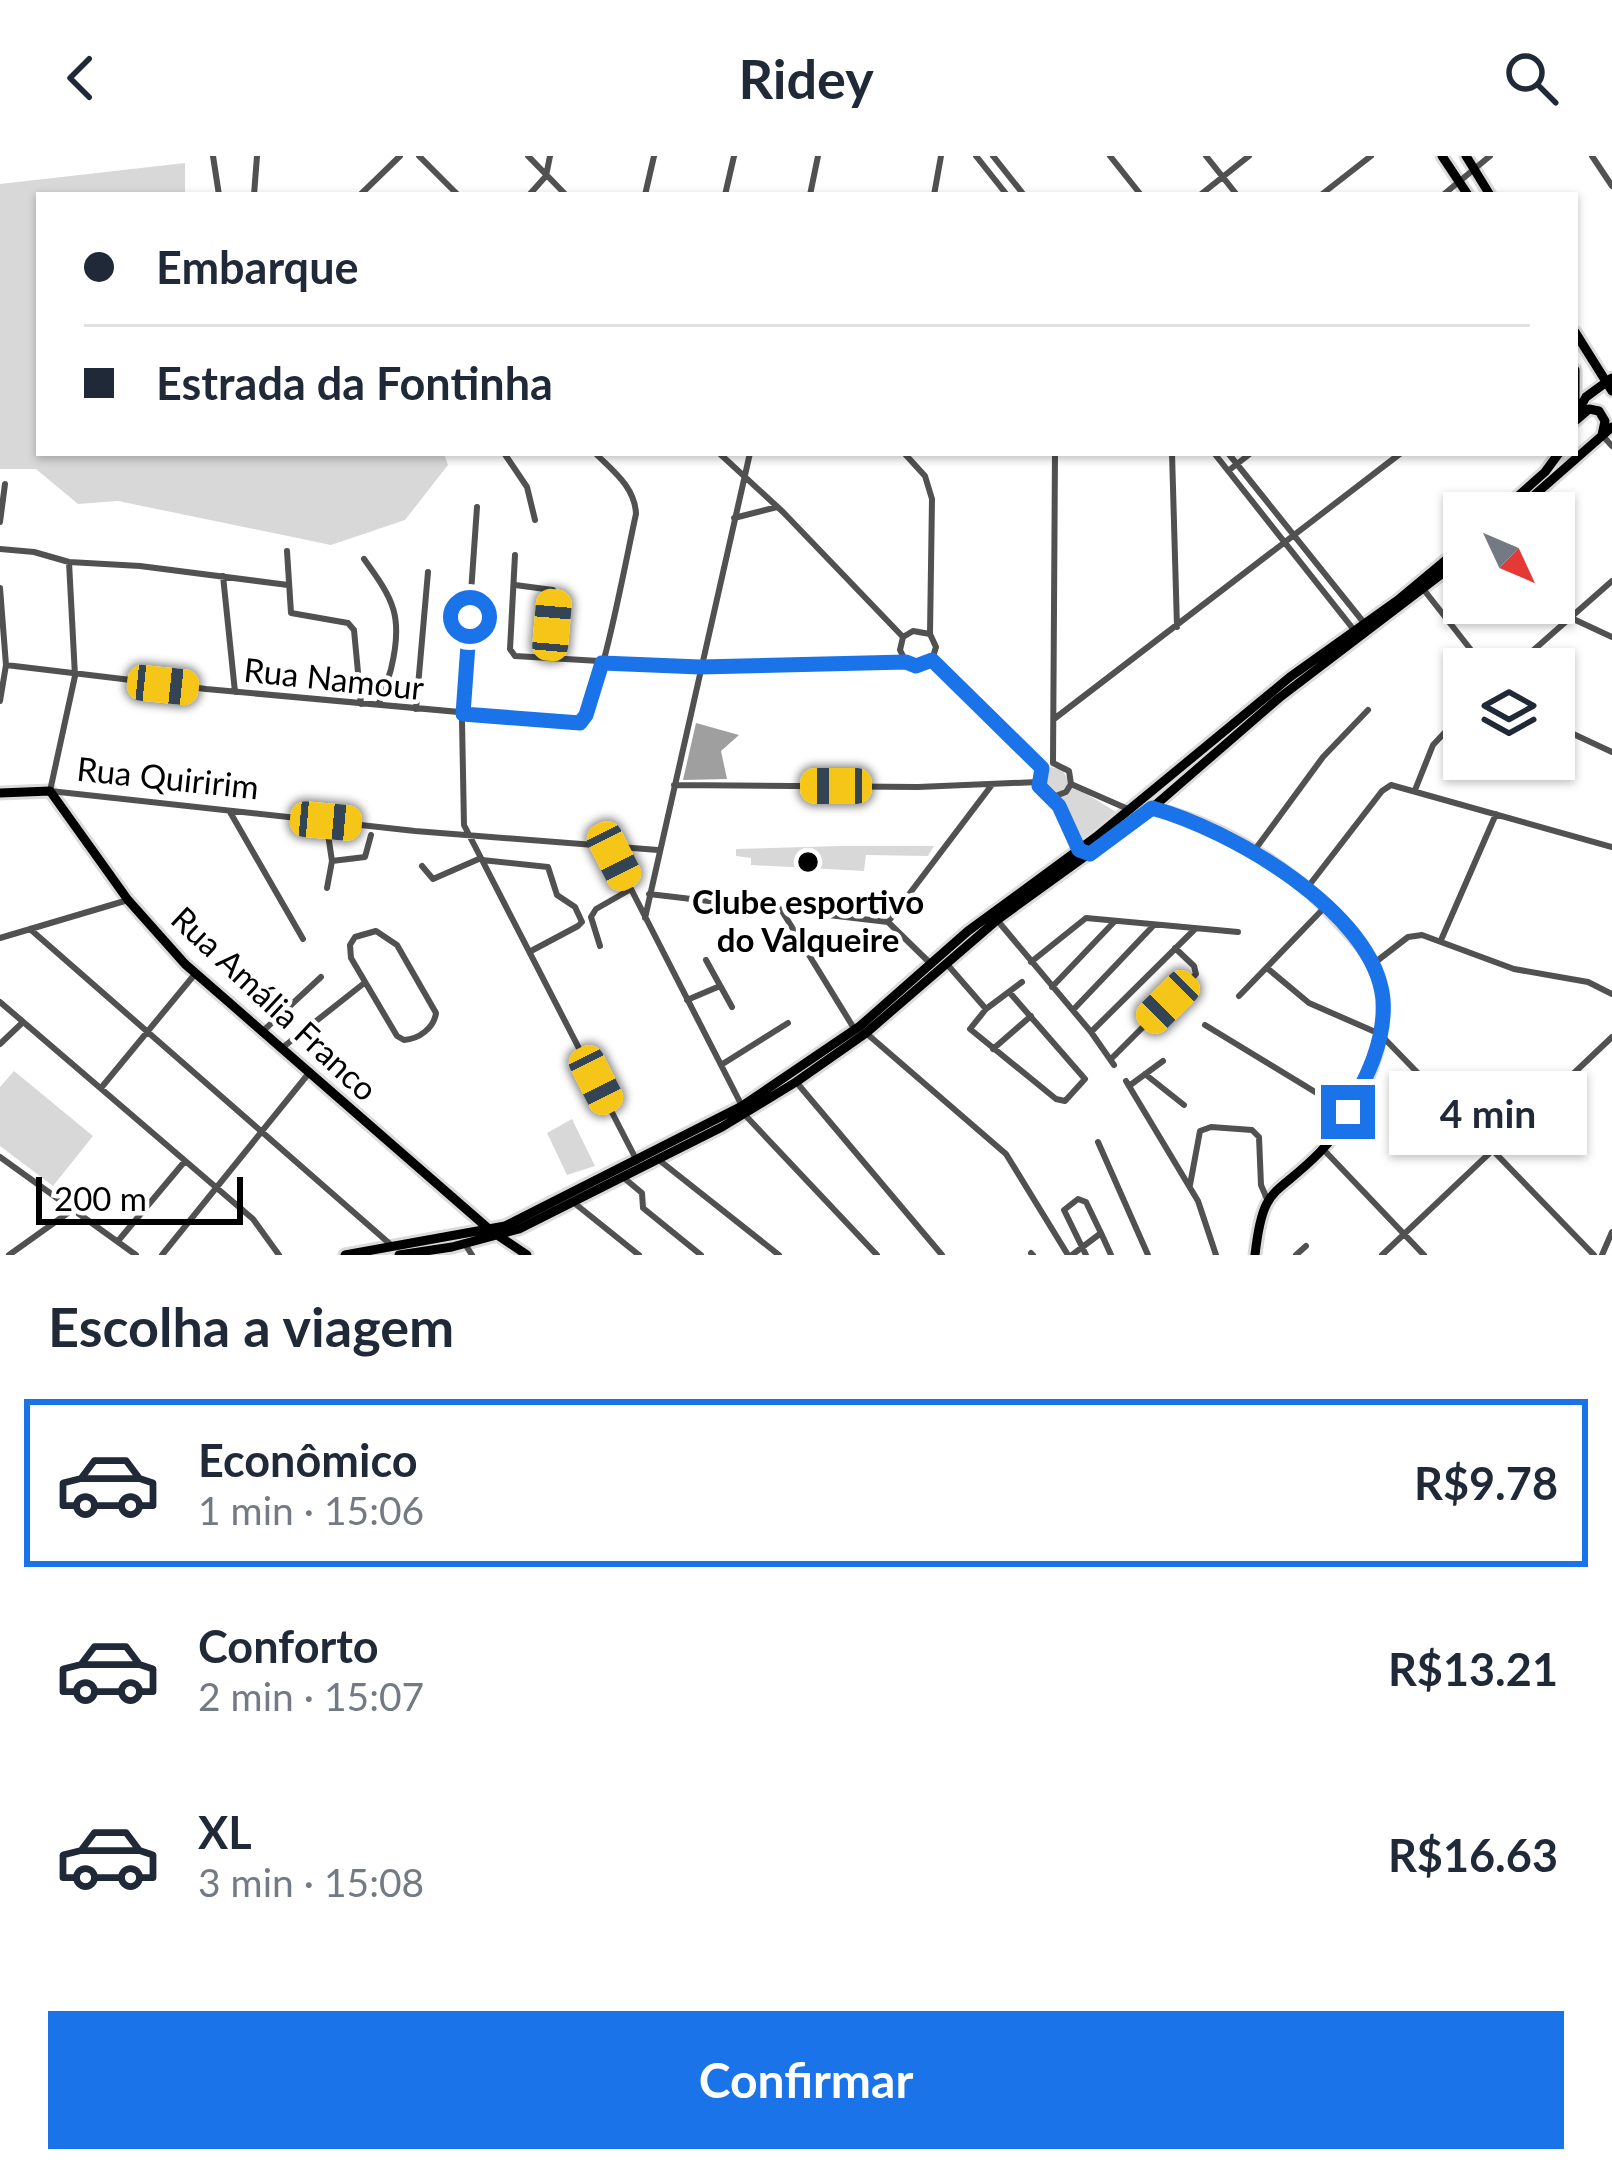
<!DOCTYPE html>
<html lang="pt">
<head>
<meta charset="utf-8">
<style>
  :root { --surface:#fff; --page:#f6f6f7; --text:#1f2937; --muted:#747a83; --line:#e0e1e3; --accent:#1a73e8 }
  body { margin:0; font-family:Lato,sans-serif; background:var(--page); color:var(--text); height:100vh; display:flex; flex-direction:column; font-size:45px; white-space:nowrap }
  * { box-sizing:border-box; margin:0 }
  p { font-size:39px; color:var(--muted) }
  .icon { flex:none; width:66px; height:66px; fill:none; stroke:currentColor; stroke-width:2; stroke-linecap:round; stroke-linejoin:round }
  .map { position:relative; height:1099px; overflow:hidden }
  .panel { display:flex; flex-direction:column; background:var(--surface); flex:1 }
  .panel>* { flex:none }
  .hud { position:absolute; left:36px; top:36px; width:1542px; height:264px; border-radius:0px; box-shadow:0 3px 9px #0004; display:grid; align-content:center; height:264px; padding:0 48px; background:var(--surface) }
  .needle { width:78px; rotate:134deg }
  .fabs { position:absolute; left:1443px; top:336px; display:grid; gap:24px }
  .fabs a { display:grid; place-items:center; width:132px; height:132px; border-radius:0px; background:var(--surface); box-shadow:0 3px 9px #0004; font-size:60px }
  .scale { position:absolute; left:36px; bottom:30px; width:207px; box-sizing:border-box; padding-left:12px; border:6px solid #000; border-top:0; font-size:33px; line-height:42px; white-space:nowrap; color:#000; -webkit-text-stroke:9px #fff; paint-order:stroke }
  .end { position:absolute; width:54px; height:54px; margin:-27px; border:15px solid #1a73e8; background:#fff; box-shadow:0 0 0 6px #fff }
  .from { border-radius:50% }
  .bubble { position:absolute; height:84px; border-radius:0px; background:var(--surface); box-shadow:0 3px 9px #0004; font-size:39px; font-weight:700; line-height:84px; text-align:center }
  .car { position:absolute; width:36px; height:72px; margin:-36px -18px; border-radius:15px; box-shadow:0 0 9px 3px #0007; background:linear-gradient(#f5c518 24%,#345 0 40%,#f5c518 0 76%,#345 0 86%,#f5c518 0) }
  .hud b { display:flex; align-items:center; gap:42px; height:114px; font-size:45px }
  .hud b+b { border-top:3px solid var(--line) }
  .hud i { width:30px; height:30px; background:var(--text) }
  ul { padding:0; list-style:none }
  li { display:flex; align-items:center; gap:36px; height:168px; margin:0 24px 18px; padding:0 24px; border:6px solid transparent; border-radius:0px }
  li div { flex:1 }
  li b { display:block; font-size:45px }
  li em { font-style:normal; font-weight:700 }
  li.current { border-color:var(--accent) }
  li>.icon { width:108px; height:108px; stroke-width:1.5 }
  h2 { padding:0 48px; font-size:54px; line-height:144px }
  .cta { display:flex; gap:24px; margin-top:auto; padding:24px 48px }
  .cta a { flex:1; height:138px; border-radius:0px; background:var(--accent); color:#fff; font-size:48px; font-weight:700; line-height:138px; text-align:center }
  header { display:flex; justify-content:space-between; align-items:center; height:156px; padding:0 48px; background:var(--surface); font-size:54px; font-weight:700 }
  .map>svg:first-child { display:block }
  .green { fill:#d8d8d8 }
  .water { fill:#9f9f9f }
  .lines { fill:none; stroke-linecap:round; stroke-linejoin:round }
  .major-casing { stroke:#dbdbdb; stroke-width:15 }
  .minor { stroke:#515151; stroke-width:6 }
  .major { stroke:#000; stroke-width:9 }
  .route { stroke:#1a73e8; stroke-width:15 }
  .poi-dot { fill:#000; stroke:#fff; stroke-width:4.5 }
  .labels { text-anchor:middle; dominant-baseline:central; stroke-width:9; stroke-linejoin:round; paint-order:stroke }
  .street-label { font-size:33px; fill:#000; stroke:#fff }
  .poi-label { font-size:33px; font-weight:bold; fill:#000; stroke:#fff }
</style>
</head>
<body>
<header><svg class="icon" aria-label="back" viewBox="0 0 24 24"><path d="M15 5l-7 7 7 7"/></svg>Ridey<svg class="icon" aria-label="search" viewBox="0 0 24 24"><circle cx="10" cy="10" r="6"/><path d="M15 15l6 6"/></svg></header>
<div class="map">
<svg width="1612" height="1099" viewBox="0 0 1612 1099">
  <rect width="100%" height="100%" fill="#fff"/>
  <path class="green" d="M185,7V39H39V297H444L448,309L405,364L331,389L118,345L78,348L36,313H0V28Z
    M1051,611L1062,613L1070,628L1118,657L1081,689L1062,648L1041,626Z
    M840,690H934L928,700L866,699L864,715L751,709V702L736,700V693Z
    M14,915L93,980L53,1030L0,990V931Z
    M572,963L595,1010L567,1019L547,977Z"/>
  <path class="water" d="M696,567L739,579L721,595L727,623L683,624Z"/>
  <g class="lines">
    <defs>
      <path id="major" d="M1442,0L1468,39
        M1466,0L1490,39
        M1575,176L1612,235
        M1575,214V248
        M1575,260L1586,241L1612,222
        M1575,265L1589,253L1599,255L1605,265L1602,279
        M1499,357L1545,316L1559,297
        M1514,357L1612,271
        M0,637L50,635L128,744L185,808L490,1074L527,1099
        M1150,652C1214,665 1285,707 1329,755C1345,773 1365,790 1375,812C1400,871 1361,953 1320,996C1275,1042 1263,1027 1255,1099
        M345,1099L505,1070L742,950L860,870L968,775L1096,681L1290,521L1398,444L1464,389
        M399,1099L452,1091L519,1073L722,971L796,926L866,877L997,764L1152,652L1279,542L1464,401"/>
    </defs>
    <use href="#major" class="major-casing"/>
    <path class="minor" d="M213,0L219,39
      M419,0L458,39
      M528,0L566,39
      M976,0L1007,39
      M993,0L1024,39
      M1110,0L1141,39
      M1206,0L1237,39
      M1592,0L1612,30
      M254,39L257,0
      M360,39L400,0
      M529,39L546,20L550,0
      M645,39L654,0
      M725,39L734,0
      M810,39L818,0
      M934,39L941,0
      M1200,39L1249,0
      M1321,39L1371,0
      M1443,39L1490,0
      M1602,279L1612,290
      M504,297L527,331L535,364
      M719,297L783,356L903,481
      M904,297L925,320L932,343L930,478
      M1172,297L1177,471
      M1214,297L1354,474
      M1228,297L1365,468
      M1228,315L1251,297
      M477,351L462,565L464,669L637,1005
      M734,362L777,351
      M0,366L5,328
      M0,393L34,396L69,406L140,410L288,429
      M287,395L291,457L348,467L354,474L361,548
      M515,399L510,493L515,500L700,511L906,506
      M364,403C393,443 404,460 391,513C388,526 381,534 379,549
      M69,406L75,520L50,635L415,675L658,694
      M223,420L235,536
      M515,429L553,434L549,501
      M0,432L6,509L0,545
      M1424,434L1486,513
      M1554,445L1569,461L1612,481
      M903,481L913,475L930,478L936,491L932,504
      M903,481L900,494L906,506L916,510L932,504
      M932,504L1042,612
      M6,509L206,533L580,567C601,544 627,397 636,358C635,331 613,315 595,297
      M1512,513L1612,425
      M416,553L428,416
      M1054,563L1401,297
      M1554,569L1612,596
      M1053,607L1055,297
      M1053,607L1069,615L1071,628
      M1042,612L1039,630L1059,650L1080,694
      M1071,628L1128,653
      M674,629L918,631L1038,626
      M1415,634L1433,589L1464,556
      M1053,641L1066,636L1071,628
      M230,656L303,783
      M326,665L332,705L327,732
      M608,688L742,950
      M1254,695L1323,601L1368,554
      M482,704L548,711L557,739L575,751L582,766L578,770L531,795
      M332,705L365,701L371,679
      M422,710L433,723L481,702
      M1307,732L1382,635L1391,629L1612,691
      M649,738L888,766L931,808
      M782,755L855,874
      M645,762L750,297
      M997,764L1091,876L1114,909
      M888,766L991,630
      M30,773L390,1088
      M376,775L397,789L436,857C434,872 419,883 404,884L397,880L351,802L350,789L355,781Z
      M0,782L128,744
      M1441,784L1496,658
      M600,790L591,761L596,753L631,733
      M706,804L732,851
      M1031,806L1086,762L1238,776
      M946,807L986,853
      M1373,808L1408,781L1422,779L1514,813L1588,826L1612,838
      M1267,812L1309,847L1380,878L1594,1099
      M1052,831L1114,766
      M1010,837L1085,923L1065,945L1056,943L970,873L986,853L1022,826
      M1239,840L1324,752
      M687,844L720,830
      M0,846L253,1063L279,1099
      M1073,854L1153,770
      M1205,869L1348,956
      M263,875L321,821
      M1091,876L1195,773
      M866,877L1006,998L1068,1099
      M0,888L22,867
      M282,892L363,828
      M993,893L1031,860
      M1111,903L1196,818L1194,810L1175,792
      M721,909L788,867
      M1145,918L1184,949
      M1126,925L1198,1045L1216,1099
      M797,927L942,1099
      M1129,930L1163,905
      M101,932L195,818
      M745,959L877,1099
      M1098,986L1148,1099
      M1323,993L1424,1099
      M0,1001L136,1099
      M659,1004L779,1099
      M624,1022L642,1037L643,1052L701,1099
      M1190,1029L1200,975L1211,971L1252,974L1259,981L1261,1029L1267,1043
      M573,1046L639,1099
      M1101,1077L1111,1099
      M118,1085L185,1005
      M465,1088L472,1099
      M1031,1097L1033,1099
      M9,1099L72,1054
      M162,1099L309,917
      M1072,1099L1101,1077L1086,1046L1078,1043L1064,1054L1086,1099
      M1296,1099L1306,1090
      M1382,1099L1612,881
      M1602,1099L1612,1076"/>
    <use href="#major" class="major"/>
  </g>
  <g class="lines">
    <path class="route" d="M470,461L463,558L580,567L586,559L602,507L700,511L906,506L916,510L932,504L1042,612L1039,630L1059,650L1079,694L1090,698L1152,652C1229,673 1374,755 1383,843C1386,884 1367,921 1348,956"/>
  </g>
  <circle class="poi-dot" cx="808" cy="706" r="12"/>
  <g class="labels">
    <g class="street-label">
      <text transform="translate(334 522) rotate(6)">Rua Namour</text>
      <text transform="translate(168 621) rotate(6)">Rua Quiririm</text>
      <text transform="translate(275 847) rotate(43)">Rua Amália Franco</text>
    </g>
    <g class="poi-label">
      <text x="808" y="745">Clube esportivo<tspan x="808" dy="38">do Valqueire</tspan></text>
    </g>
  </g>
</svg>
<div class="fabs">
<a><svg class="needle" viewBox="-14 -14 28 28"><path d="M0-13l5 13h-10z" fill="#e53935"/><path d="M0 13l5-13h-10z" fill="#747a83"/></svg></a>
<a><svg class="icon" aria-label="layers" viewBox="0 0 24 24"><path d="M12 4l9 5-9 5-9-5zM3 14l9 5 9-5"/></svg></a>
</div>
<div class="scale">200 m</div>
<i class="end from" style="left:470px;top:461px"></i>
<i class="end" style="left:1348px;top:956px"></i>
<div class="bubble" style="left:1389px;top:915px;width:198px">4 min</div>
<i class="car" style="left:552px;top:469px;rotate:5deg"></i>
<i class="car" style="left:163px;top:529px;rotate:96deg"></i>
<i class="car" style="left:836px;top:630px;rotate:270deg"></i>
<i class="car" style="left:326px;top:665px;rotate:95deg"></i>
<i class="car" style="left:614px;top:700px;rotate:153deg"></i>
<i class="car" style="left:1168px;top:846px;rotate:225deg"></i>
<i class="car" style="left:596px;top:924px;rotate:153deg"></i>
<div class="hud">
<b><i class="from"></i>Embarque</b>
<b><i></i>Estrada da Fontinha</b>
</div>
</div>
<section class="panel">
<h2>Escolha a viagem</h2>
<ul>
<li class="current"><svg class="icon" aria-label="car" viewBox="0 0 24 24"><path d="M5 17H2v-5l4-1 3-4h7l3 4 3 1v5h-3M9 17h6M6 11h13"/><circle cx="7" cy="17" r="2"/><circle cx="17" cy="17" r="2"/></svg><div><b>Econômico</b><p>1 min · 15:06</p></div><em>R$9.78</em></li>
<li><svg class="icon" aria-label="car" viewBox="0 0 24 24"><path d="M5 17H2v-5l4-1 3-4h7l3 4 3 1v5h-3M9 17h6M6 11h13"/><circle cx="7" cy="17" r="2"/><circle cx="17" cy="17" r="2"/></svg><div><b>Conforto</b><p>2 min · 15:07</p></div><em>R$13.21</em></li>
<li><svg class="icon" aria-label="car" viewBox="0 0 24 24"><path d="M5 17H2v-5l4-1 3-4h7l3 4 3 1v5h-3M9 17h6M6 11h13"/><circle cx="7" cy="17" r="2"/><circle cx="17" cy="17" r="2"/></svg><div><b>XL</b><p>3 min · 15:08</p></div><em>R$16.63</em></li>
</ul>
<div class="cta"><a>Confirmar</a></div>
</section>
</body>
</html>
